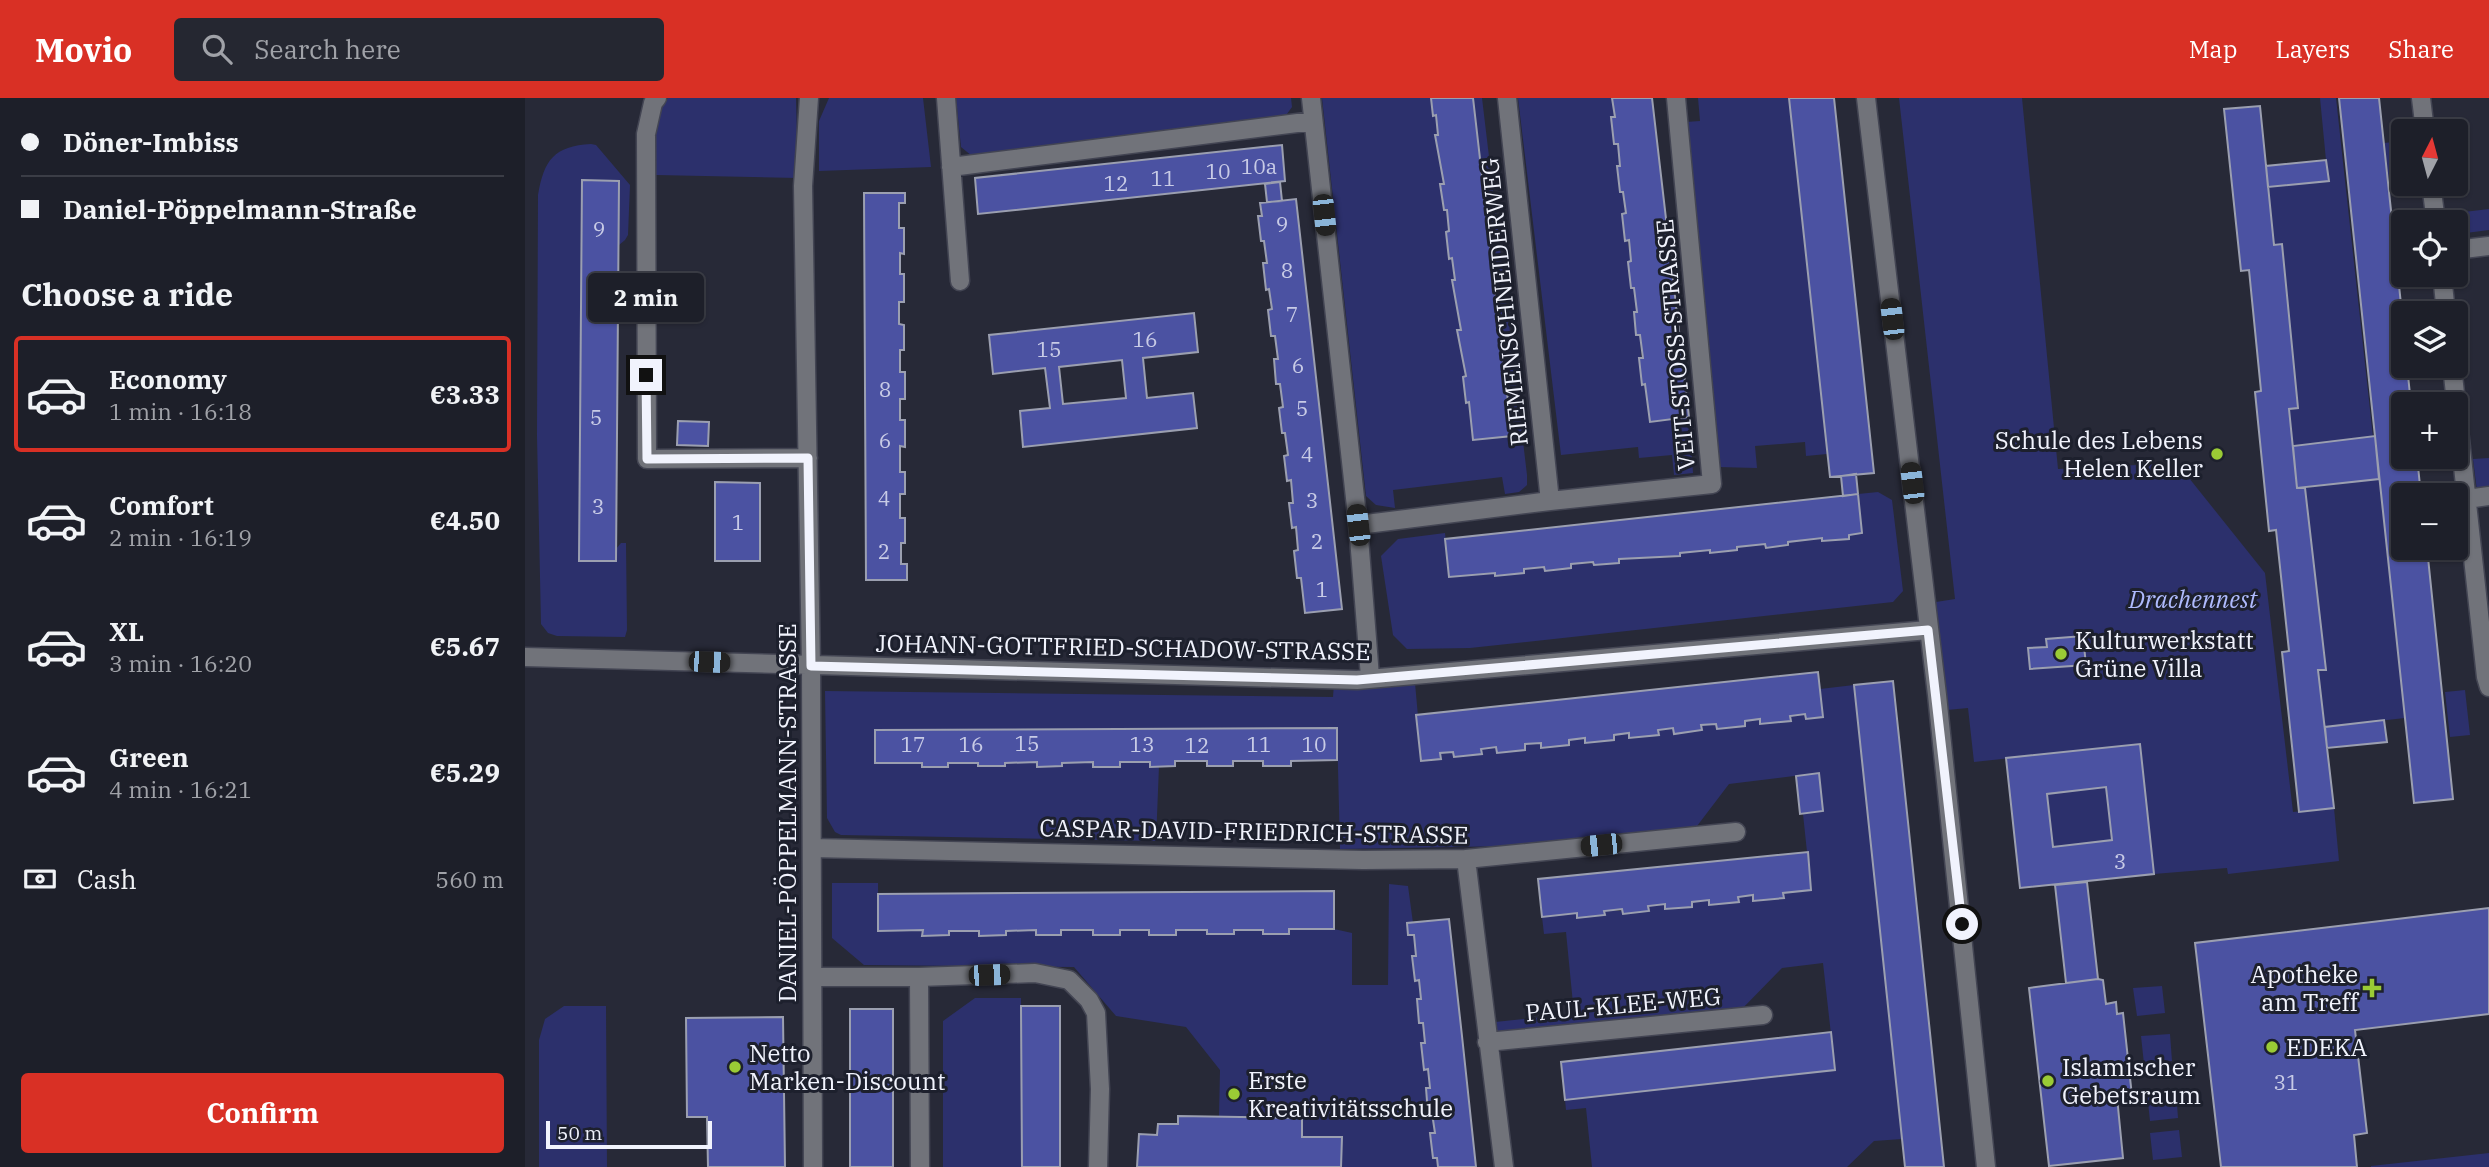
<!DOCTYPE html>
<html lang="en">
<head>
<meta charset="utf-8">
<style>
  :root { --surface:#1d1f29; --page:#252731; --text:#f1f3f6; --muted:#a0a2a8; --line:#3b3d46; --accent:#d93025 }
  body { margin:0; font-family:"IBM Plex Serif",serif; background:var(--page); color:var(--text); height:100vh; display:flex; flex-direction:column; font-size:26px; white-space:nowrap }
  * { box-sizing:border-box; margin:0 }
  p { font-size:23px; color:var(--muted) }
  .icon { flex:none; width:38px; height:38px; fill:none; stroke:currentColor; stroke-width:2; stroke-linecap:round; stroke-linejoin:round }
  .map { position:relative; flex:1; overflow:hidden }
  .drawer { display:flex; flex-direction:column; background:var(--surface); width:525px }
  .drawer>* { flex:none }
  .top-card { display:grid; align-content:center; height:154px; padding:0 21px; background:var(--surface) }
  .needle { width:46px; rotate:6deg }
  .tools { position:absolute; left:1866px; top:21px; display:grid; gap:14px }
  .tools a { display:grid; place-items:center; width:77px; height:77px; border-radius:7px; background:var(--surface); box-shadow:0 2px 5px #0004,0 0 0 2px var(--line); font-size:35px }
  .scale { position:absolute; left:21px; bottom:18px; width:166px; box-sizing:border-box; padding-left:7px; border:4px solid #f1f3fd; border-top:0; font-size:19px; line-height:24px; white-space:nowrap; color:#f1f3fd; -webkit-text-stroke:5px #1d202d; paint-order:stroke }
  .end { position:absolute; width:32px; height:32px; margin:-16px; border:9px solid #f1f3fd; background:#111; box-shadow:0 0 0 4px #111 }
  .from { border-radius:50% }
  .bubble { position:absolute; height:49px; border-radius:7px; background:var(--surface); box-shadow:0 2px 5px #0004,0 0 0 2px var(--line); font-size:23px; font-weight:700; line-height:49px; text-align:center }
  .car { position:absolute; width:21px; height:42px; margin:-21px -10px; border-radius:9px; box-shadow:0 0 5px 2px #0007; background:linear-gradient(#222 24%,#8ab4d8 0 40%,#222 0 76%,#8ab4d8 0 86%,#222 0) }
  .top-card b { display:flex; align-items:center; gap:24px; height:66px; font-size:26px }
  .top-card b+b { border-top:2px solid var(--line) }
  .top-card i { width:18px; height:18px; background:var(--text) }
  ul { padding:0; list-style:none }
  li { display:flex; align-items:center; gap:21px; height:116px; margin:0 14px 10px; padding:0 7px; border:4px solid transparent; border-radius:7px }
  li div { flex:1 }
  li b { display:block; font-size:26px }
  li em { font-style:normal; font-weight:700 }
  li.current { border-color:var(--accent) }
  li>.icon { width:63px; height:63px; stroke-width:1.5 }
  h2 { padding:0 21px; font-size:32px; line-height:84px }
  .pay { display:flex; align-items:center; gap:18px; height:77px; padding:0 21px; font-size:26px }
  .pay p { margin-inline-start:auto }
  .primary-button { display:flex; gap:14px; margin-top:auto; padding:14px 21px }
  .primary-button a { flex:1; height:80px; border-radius:7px; background:var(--accent); color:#fff; font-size:28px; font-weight:700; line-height:80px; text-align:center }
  header { display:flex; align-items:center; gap:42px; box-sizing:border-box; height:98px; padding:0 35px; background:var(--accent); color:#fff }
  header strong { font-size:33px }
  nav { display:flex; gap:38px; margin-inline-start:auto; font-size:24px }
  .search { width:490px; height:63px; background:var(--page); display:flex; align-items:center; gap:18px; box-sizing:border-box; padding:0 24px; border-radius:7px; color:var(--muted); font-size:26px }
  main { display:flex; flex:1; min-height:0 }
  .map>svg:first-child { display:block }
  .green { fill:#2c306c }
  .building { fill:#4b52a2; stroke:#9b9fb0; stroke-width:2; fill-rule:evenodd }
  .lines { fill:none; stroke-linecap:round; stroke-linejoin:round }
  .minor-casing { stroke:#434553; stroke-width:21 }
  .minor { stroke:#71737a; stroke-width:18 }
  .route { stroke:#f1f3fd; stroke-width:9 }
  .poi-dot { fill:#9acb35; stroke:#1d202d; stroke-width:2.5 }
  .labels { text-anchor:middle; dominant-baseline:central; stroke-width:6; stroke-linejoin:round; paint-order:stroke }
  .number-label { font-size:21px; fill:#c8cbe6 }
  .street-label { font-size:24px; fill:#f1f3fd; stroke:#1d202d }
  .poi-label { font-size:24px; fill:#f1f3fd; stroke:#1d202d; text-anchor:start }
  .park-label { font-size:24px; font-style:italic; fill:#afbbfd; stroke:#1d202d }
</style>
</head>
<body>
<header>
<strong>Movio</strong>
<div class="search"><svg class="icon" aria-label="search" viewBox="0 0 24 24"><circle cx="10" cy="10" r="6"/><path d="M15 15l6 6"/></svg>Search here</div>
<nav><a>Map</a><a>Layers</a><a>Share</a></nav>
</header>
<main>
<section class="drawer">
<div class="top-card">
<b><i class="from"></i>Döner-Imbiss</b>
<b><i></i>Daniel-Pöppelmann-Straße</b>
</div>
<h2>Choose a ride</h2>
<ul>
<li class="current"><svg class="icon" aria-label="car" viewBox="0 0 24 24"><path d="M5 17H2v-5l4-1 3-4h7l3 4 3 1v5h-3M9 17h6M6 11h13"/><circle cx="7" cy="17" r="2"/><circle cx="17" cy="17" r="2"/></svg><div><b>Economy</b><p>1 min · 16:18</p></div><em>€3.33</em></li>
<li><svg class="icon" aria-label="car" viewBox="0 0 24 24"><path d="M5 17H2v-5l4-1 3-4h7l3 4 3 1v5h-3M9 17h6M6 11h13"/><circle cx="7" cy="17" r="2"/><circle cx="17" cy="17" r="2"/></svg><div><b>Comfort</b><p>2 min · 16:19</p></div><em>€4.50</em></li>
<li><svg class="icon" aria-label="car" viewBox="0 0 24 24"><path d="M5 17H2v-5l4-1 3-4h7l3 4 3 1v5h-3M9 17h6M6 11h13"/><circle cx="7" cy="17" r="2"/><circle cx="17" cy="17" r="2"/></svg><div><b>XL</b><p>3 min · 16:20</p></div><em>€5.67</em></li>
<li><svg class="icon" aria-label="car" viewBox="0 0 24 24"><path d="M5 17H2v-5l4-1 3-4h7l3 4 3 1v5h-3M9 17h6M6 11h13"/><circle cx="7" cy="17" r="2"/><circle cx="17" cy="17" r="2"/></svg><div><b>Green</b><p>4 min · 16:21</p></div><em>€5.29</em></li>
</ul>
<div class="pay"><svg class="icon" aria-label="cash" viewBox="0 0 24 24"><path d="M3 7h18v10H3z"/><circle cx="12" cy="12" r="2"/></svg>Cash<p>560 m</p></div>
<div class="primary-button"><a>Confirm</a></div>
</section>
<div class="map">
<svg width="1964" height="1069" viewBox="0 0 1964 1069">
  <rect width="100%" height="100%" fill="#272937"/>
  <path class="green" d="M143,0H271L273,80L131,77L126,76C128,50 124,19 143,0Z
    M304,0H398L406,69L294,73V23Z
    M431,0H766L767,9L759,20L447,58L436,49Z
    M797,0H906L908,17H911L913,37L910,38L919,86L915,87L918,112H922L924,133L921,134L924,160H927L930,182L927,183L936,232L932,233L941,278L938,279L940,304H944L948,341L987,337L948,0H957L1002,377V387L994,394L980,396L977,379L868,392L870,410L851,407L841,398Z
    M993,0H1087L1090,19H1086L1089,46H1093L1095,68L1092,69L1095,93L1098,94L1101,115L1098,116L1106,163L1103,164L1106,190H1109L1112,214H1109L1111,236L1115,237L1117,287L1120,286L1125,323L1164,319L1168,375L1149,377L1147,357L1114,360L1113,349L1036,357Z
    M1173,0H1264L1302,356L1281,358L1280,344L1230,348L1232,370L1193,369L1161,24L1175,23Z
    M1374,0H1497L1533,371L1652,365L1740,475L1768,714L1809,710L1814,763L1703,776L1702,770L1629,776L1615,646L1449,664L1443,610L1422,612L1411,504L1430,501Z
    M1795,0H1811L1848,339L1768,348L1764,311L1773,310L1757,146L1749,147L1743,89L1803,83Z
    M1878,43V86H1884V88L1865,90L1859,45Z
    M66,46L71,47L105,87L103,137L100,142L94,147V83H57L54,462L90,463L91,451L96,445H101L102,532L100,539L32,538L23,535L16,526L12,338L13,97C19,62 29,48 66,46Z
    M1964,111V132L1941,135L1939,114Z
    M1964,360V391L1952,393L1948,361Z
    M1854,381L1880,620L1800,629L1793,572L1801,571L1780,390Z
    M1353,394L1367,402L1378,493L1368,504L945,550L882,551L868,537L856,458L873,441L920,435L924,479L970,475V477L999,475V471L1019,469L1020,473L1046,466L1094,465V461L1155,459V455L1185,452L1186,455L1211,453L1212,449L1240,446L1241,449L1263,447V444L1297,440L1298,443L1324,441V437L1337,435L1333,396Z
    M890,585L897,663L915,661V655L928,654L929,659L957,656L956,651L971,649L1000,652V646L1016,645V649L1044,647V642L1060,640L1061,645L1089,642V637L1104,635L1105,640L1133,637V632L1148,630L1149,636L1177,632L1176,627L1191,626L1192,631L1220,628V623L1235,621L1236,626L1265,623V618L1280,616L1281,621L1297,619L1295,591L1329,587L1377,1041L1349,1043L1322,1069H1067L1061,1010L1041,1012L1040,1002L1310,972L1298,865L1257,870L1214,914L971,938L970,924L1049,916L1041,834L1019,836L1017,819L1052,815L1053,820L1079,817V813H1124L1123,808L1140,806L1141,811L1167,809V804L1184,802L1185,807L1213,804V799L1228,797L1229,803L1258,800V795L1286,792L1278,716L1298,713L1293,675L1204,686L1169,732L985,748L815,751L812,630L350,632V665H453V668H480V665L512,664V669L537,668V665L568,664V669H595V664H625V669L634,668L631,743L316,737L310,734L302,720L300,593L808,599L809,586Z
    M1940,592L1945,637L1925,639L1920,594Z
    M1581,689L1587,742L1528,749L1522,696Z
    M307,785H353V832H398V838L424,837V833H454V838L480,837L481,833L511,832V837H535L536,832H568V837H595V832H682V836H708L709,832H738L739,836H763L764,831H809L827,835V887H863L864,786L883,788L888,825L883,837H889L891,858L887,859L890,882H894L896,901L892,902L894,925H898L900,945L896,946L899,971H903L905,990H901L903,1015H907L910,1035H906L908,1060H912L913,1069H816L817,1039H777V1020L694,1018L695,972L661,929L591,918L549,869L339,867L307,840Z
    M1637,888L1640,915L1612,918L1608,890Z
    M450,900H496L497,1069H418V923Z
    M39,908H81L82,1069H14V942L20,921Z
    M1645,936L1647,963L1619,966L1616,938Z
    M1651,993L1653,1020L1625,1023L1622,995Z
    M1654,1032L1657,1059L1628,1062L1625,1035Z
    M1964,1055V1069H1846V1068Z"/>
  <path class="building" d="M906,0H948L987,338L948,342L944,304L941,305L938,279L941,278L932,232H936L927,182H930L927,160L924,161L921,134L924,133L922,112H919L915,86H919L910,37H913L911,17L908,18Z
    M1087,0H1127L1164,319L1125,324L1120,286L1117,287L1114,260H1118L1115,237H1111L1109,214H1112L1109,190H1106L1103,164L1106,163L1104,142L1100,143L1097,116L1101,115L1098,94H1095L1092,68H1095L1093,46H1089L1086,19H1090Z
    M1264,0H1309L1349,375L1305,379Z
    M1814,0H1854L1878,225V268H1882L1886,306H1878V359H1892L1896,397H1878V450H1902L1928,701L1889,705Z
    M1735,8L1749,147L1757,146L1773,310L1764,311L1772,390H1780L1801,572H1793L1809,710L1774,714L1757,554L1764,553L1751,432L1744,433L1730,294L1736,293L1724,172L1716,173L1699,11Z
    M757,47L760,83L453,116L450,80Z
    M1801,62L1804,83L1743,89L1741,68Z
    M57,82L94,83L91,463H54Z
    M755,84L757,103L742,104L740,86Z
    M339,95H380V105H374V130H379V156L375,155V176H379V204H374V226L379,227V252H375V274H380V301H375V322H380V349L375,348V374H380V396H375V420H380V445H376V466H382V482H341Z
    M771,101L817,511L780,515L776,480H772L769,453L773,452L771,429L767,430L764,405H768L766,382L762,383L759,358L763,357L760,335H757L754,310L758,309L755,286H751L749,261H753L750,238H746L743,212L747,211L744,191L741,192L738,165H742L739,143H736L733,118H737L735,105Z
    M669,215L673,254L618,260L622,300L668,295L672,330L498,349L495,313L525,310L520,270L468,276L464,237ZM597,262L601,300L538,306L534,269Z
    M153,323L184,324L183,348L152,347Z
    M1850,338L1854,381L1772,390L1768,348Z
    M1331,376L1333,396L1318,398L1316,378Z
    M190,384L235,385V463H190Z
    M1333,396L1337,435L1324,437V441L1297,443V440L1263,444V447L1241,450L1240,446L1212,449V452L1185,455V452L1155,455V458L1094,461V465L1069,467L1068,464L1046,466V470L1020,473L1019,469L999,471V475L970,478V475L924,479L920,441Z
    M1558,538L1561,567L1505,571L1503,550L1522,549L1521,541Z
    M1293,574L1298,619L1281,621L1280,616L1265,618L1266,623L1235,626V621L1220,623V628L1192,631L1191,626L1176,627L1177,632L1149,636L1148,630L1133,632L1134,637L1104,640V635L1089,637V642L1060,645V640L1044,642V647L1016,650V645L1000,646V652L972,655L971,649L956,651L957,656L929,659L928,654L915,655L916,661L896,663L891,617Z
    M1368,583L1383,724L1419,1069H1380L1329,587Z
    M1859,622L1862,644L1802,650L1800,629Z
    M812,630V662L766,663V668H738V663H708V668H682V663H650V668L625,669V664H595V669H568V664L537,665V668L512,669V664L480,665V668H453V665H423V669H397V665H350V632Z
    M1615,646L1629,776L1495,790L1481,660ZM1581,689L1587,742L1528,749L1522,696Z
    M1294,675L1298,713L1275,716L1271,678Z
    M1283,754L1286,792L1258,795L1259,800L1228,803V797L1213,799L1214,804L1184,807V802L1167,804V809L1140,811V806L1123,808L1124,813L1098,816L1097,811L1079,813L1080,817L1052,820V815L1017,819L1013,781Z
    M1562,784L1573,881L1541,885L1530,787Z
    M809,793V831H764V836H738V832H709V836H682V832H651V837H624V832H595V837H568V832H536V837H511V832L481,833V837L454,838V833H424V837L397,838L398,832L353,833V796Z
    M1964,810V916L1830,932L1842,1035L1829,1037L1832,1069H1696L1670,845Z
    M924,821L937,938L951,1069H913L912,1060H908L905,1035H910L907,1015L903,1016L901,990H905L903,971L899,972L896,945H900L898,925H894L892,901H896L894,882L890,883L887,858H891L889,837H883L882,825Z
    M1573,881L1578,882L1581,906L1591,904L1592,916L1598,915L1607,998L1592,999L1598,1060L1524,1068L1504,890Z
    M496,908H535V1069H497Z
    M325,911H368V1069H325Z
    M258,919L260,1069H183L182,1019H162L161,920Z
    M1306,934L1310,972L1040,1002L1036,964Z
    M653,1018L777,1020V1039H817L816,1069H612L614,1036L632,1037L633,1026H653Z"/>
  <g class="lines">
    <defs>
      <path id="minor" d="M132,0L128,5L121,36L122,361L283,360
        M284,0L278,88L286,568L288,1069
        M421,0L435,183
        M786,0L833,427L845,579
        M982,0L1025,403
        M1341,0L1412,597L1461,1069
        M1896,0L1900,33
        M426,69L788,23
        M1906,86L1911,124
        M1930,152L1964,148
        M1917,177L1921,215
        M1927,268L1961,579L1964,589
        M1942,401L1964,398
        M833,427L1025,403L1187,386L1151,0
        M0,559L832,582L1403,532
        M287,750L838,762L941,761L1211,734
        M941,761L979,1069
        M288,879H394L510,875L544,882L564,902L571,915L575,991L573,1069
        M394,879L395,1069
        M962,944L1238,917"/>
    </defs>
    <use href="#minor" class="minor-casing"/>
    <use href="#minor" class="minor"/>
  </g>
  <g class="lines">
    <path class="route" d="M121,277L122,361L283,360L286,568L832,582L1403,532L1437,826"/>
  </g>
  <g class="poi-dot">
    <circle cx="1692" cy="356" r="7"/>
    <circle cx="1536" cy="556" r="7"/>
    <path d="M1843.5 879.5h7v7h7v7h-7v7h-7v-7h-7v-7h7z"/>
    <circle cx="1747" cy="949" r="7"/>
    <circle cx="210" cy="969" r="7"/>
    <circle cx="1523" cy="983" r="7"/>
    <circle cx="709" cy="996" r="7"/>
  </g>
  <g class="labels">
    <g class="number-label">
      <text x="734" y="68">10a</text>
      <text x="693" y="73">10</text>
      <text x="638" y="80">11</text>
      <text x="591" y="85">12</text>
      <text x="757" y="126">9</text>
      <text x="74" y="131">9</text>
      <text x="762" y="172">8</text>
      <text x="767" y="216">7</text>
      <text x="620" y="241">16</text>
      <text x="524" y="251">15</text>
      <text x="773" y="267">6</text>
      <text x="360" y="291">8</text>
      <text x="777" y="310">5</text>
      <text x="71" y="319">5</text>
      <text x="360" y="342">6</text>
      <text x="782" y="356">4</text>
      <text x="359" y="400">4</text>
      <text x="787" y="402">3</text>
      <text x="73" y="408">3</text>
      <text x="213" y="424">1</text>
      <text x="792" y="443">2</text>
      <text x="359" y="453">2</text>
      <text x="797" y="491">1</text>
      <text x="502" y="645">15</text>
      <text x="388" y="646">17</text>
      <text x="446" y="646">16</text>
      <text x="617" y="646">13</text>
      <text x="734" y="646">11</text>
      <text x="789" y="646">10</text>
      <text x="672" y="647">12</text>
      <text x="1595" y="763">3</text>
      <text x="1761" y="984">31</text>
    </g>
    <g class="street-label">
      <text transform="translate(979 204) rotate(-96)">RIEMENSCHNEIDERWEG</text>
      <text transform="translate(1150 247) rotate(-95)">VEIT-STOSS-STRASSE</text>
      <text transform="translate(598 549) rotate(1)">JOHANN-GOTTFRIED-SCHADOW-STRASSE</text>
      <text transform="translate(262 715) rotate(-90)">DANIEL-PÖPPELMANN-STRASSE</text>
      <text transform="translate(729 733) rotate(1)">CASPAR-DAVID-FRIEDRICH-STRASSE</text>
      <text transform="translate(1098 906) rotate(-5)">PAUL-KLEE-WEG</text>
    </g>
    <g class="poi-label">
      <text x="1678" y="342" text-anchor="end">Schule des Lebens<tspan x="1678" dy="28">Helen Keller</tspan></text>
      <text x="1550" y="542">Kulturwerkstatt<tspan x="1550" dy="28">Grüne Villa</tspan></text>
      <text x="1833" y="876" text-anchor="end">Apotheke<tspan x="1833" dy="28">am Treff</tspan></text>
      <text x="1761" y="949">EDEKA</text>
      <text x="224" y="955">Netto<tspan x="224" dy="28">Marken-Discount</tspan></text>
      <text x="1537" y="969">Islamischer<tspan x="1537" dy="28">Gebetsraum</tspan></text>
      <text x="723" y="982">Erste<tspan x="723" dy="28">Kreativitätsschule</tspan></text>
    </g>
    <g class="park-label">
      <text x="1668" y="501">Drachennest</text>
    </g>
  </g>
</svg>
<div class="tools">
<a><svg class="needle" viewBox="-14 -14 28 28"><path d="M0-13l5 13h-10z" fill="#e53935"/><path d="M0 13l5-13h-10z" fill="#a0a2a8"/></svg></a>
<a><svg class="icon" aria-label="locate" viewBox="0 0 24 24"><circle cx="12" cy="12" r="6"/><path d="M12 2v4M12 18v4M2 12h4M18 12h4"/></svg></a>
<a><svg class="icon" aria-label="layers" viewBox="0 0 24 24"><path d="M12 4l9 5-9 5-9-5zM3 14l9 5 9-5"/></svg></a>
<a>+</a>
<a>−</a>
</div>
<div class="scale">50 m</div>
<i class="end from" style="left:1437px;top:826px"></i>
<i class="end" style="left:121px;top:277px"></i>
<div class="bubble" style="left:63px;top:175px;width:116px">2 min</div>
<i class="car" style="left:799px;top:117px;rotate:174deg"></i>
<i class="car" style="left:1367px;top:221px;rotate:353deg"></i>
<i class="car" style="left:1387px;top:385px;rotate:353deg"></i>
<i class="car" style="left:833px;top:427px;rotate:353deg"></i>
<i class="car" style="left:184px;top:564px;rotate:92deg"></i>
<i class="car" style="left:1076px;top:747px;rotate:264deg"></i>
<i class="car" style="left:464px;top:877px;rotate:88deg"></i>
</div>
</main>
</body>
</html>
